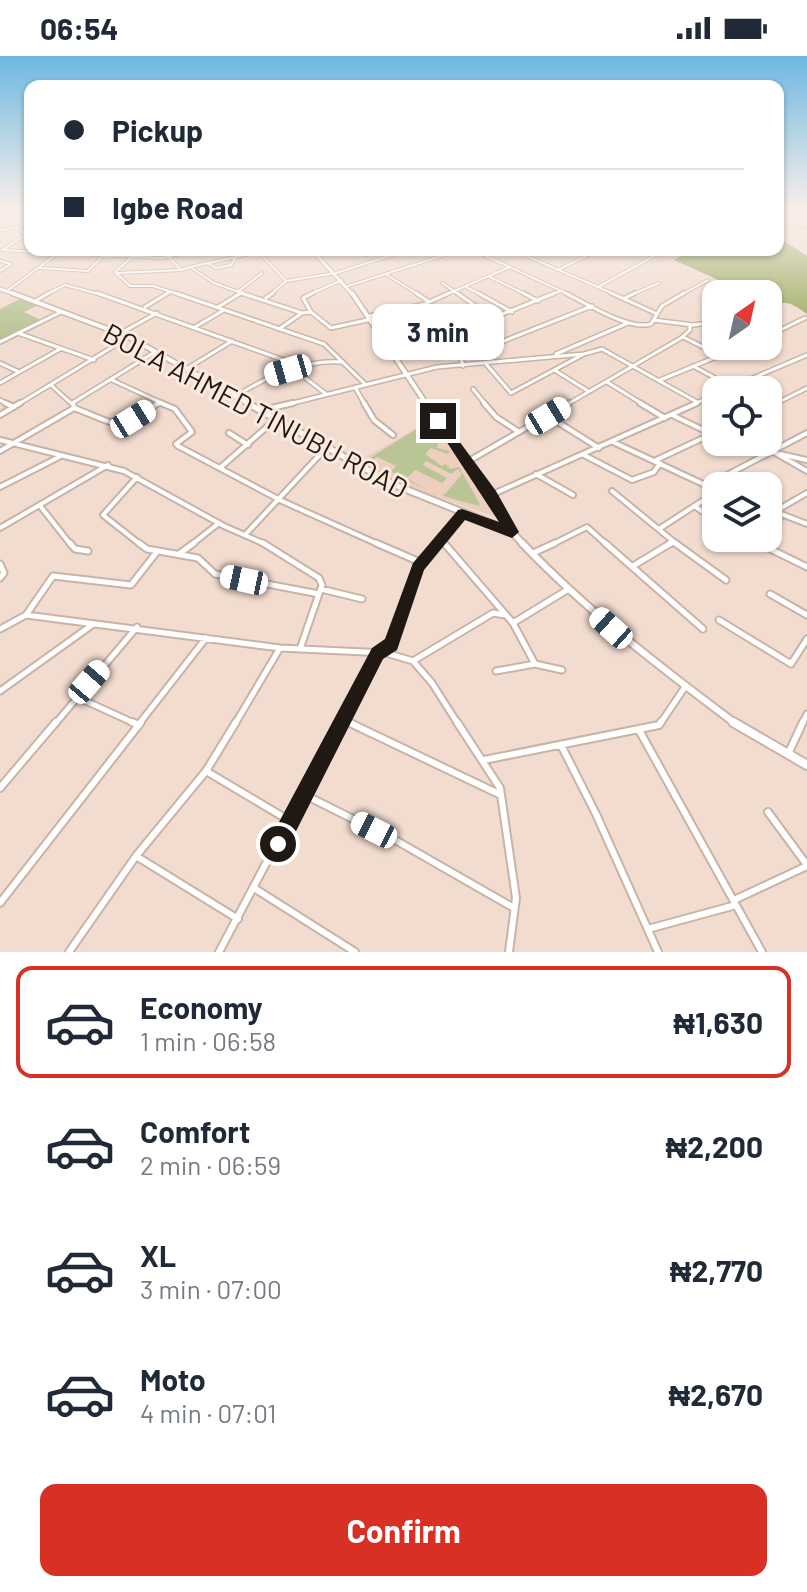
<!DOCTYPE html>
<html lang="en">
<head>
<meta charset="utf-8">
<style>
  :root { --surface:#fff; --page:#f2f2f3; --text:#1f2937; --muted:#747a83; --line:#e0e1e3; --accent:#d93025 }
  body { margin:0; font-family:Barlow,sans-serif; background:var(--page); color:var(--text); height:100vh; display:flex; flex-direction:column; font-size:30px; white-space:nowrap }
  * { box-sizing:border-box; margin:0 }
  p { font-size:26px; color:var(--muted) }
  .icon { flex:none; width:44px; height:44px; fill:none; stroke:currentColor; stroke-width:2; stroke-linecap:round; stroke-linejoin:round }
  .map { position:relative; height:896px; overflow:hidden }
  .drawer { display:flex; flex-direction:column; background:var(--surface); flex:1 }
  .drawer>* { flex:none }
  .top-card { position:absolute; left:24px; top:24px; width:760px; height:176px; border-radius:16px; box-shadow:0 2px 6px #0004; display:grid; align-content:center; height:176px; padding:0 40px; background:var(--surface) }
  .needle { width:52px; rotate:34deg }
  .tools { position:absolute; left:702px; top:224px; display:grid; gap:16px }
  .tools a { display:grid; place-items:center; width:80px; height:80px; border-radius:16px; background:var(--surface); box-shadow:0 2px 6px #0004; font-size:40px }
  .end { position:absolute; width:36px; height:36px; margin:-18px; border:10px solid #1f1813; background:#fff; box-shadow:0 0 0 4px #fff }
  .from { border-radius:50% }
  .bubble { position:absolute; height:56px; border-radius:16px; background:var(--surface); box-shadow:0 2px 6px #0004; font-size:26px; font-weight:700; line-height:56px; text-align:center }
  .car { position:absolute; width:24px; height:48px; margin:-24px -12px; border-radius:10px; box-shadow:0 0 6px 2px #0007; background:linear-gradient(#fff 24%,#345 0 40%,#fff 0 76%,#345 0 86%,#fff 0) }
  .top-card b { display:flex; align-items:center; gap:28px; height:76px; font-size:30px }
  .top-card b+b { border-top:2px solid var(--line) }
  .top-card i { width:20px; height:20px; background:var(--text) }
  ul { padding:14px 0 0; list-style:none }
  li { display:flex; align-items:center; gap:24px; height:112px; margin:0 16px 12px; padding:0 24px; border:4px solid transparent; border-radius:16px }
  li div { flex:1 }
  li b { display:block; font-size:30px }
  li em { font-style:normal; font-weight:700 }
  li.current { border-color:var(--accent) }
  li>.icon { width:72px; height:72px; stroke-width:1.5 }
  .primary-button { display:flex; gap:16px; margin-top:auto; padding:16px 40px }
  .primary-button a { flex:1; height:92px; border-radius:16px; background:var(--accent); color:#fff; font-size:32px; font-weight:700; line-height:92px; text-align:center }
  .status { display:flex; justify-content:space-between; align-items:center; height:56px; padding:0 40px; background:var(--surface); direction:ltr }
  .status svg { height:22px; fill:currentColor }
  .map>svg:first-child { display:block }
  .built { fill:#eccfbe }
  .green { fill:#bac596 }
  .forest { fill:#9baa5f }
  .lines { fill:none; stroke-linecap:round; stroke-linejoin:round }
  .minor-far4-casing { stroke:#c8b3a6; stroke-width:4 }
  .minor-far3-casing { stroke:#c8b3a6; stroke-width:6 }
  .minor-far2-casing { stroke:#c8b3a6; stroke-width:8 }
  .minor-far1-casing { stroke:#c8b3a6; stroke-width:9 }
  .minor-casing { stroke:#c8b3a6; stroke-width:10 }
  .tertiary-far2-casing { stroke:#c8b3a6; stroke-width:5 }
  .tertiary-far1-casing { stroke:#c8b3a6; stroke-width:7 }
  .tertiary-casing { stroke:#c8b3a6; stroke-width:9 }
  .secondary-far4-casing { stroke:#c8b3a6; stroke-width:5 }
  .secondary-far3-casing { stroke:#c8b3a6; stroke-width:7 }
  .secondary-far2-casing { stroke:#c8b3a6; stroke-width:9 }
  .secondary-far1-casing { stroke:#c8b3a6; stroke-width:10 }
  .secondary-casing { stroke:#c8b3a6; stroke-width:12 }
  .minor-far4 { stroke:#fff; stroke-width:2 }
  .minor-far3 { stroke:#fff; stroke-width:3 }
  .minor-far2 { stroke:#fff; stroke-width:4 }
  .minor-far1 { stroke:#fff; stroke-width:5 }
  .minor { stroke:#fff; stroke-width:6 }
  .tertiary-far2 { stroke:#fff; stroke-width:3 }
  .tertiary-far1 { stroke:#fff; stroke-width:4 }
  .tertiary { stroke:#fff; stroke-width:5 }
  .secondary-far4 { stroke:#fff; stroke-width:3 }
  .secondary-far3 { stroke:#fff; stroke-width:4 }
  .secondary-far2 { stroke:#fff; stroke-width:5 }
  .secondary-far1 { stroke:#fff; stroke-width:6 }
  .secondary { stroke:#fff; stroke-width:8 }
  .route { fill:#1f1813 }
  .labels { text-anchor:middle; dominant-baseline:central; stroke-width:6; stroke-linejoin:round; paint-order:stroke }
  .street-label { font-size:28px; fill:#1f1813; stroke:#fceadf }
</style>
</head>
<body>
<div class="status"><b>06:54</b><svg viewBox="0 0 49 12"><path d="M0 12V9h3v3zM5 12V6h3v6zM10 12V3h3v9zM15 12V0h3v12zM26 1h20v11H26zM47 4h2v5h-2z"/></svg></div>
<div class="map">
<svg width="807" height="896" viewBox="0 0 807 896">
  <rect width="100%" height="100%" fill="#f2dccf"/>
  <path class="built" d="M429,365L461,407L500,462L410,432L360,404Z"/>
  <path class="green" d="M20,243L38,249L24,256L41,264L0,284V253Z
    M428,366L433,372L430,374L444,386L438,387L437,392L450,395L447,398L431,392L425,398L442,410L446,408L450,413L459,411L480,448L479,450L443,440L462,418L458,413L451,418L426,405L423,409L447,422L442,427L415,414L407,422L427,434L391,416L396,410L377,401L370,406L368,403Z"/>
  <path class="forest" d="M778,181L807,200V258C792,248 785,242 768,252V238H729L736,232L674,204L686,197L681,194H778Z"/>
  <g class="lines">
    <defs>
      <path id="minor-far4" d="M800,153L807,154
        M0,154L24,177
        M778,161L807,164
        M0,165L9,161
        M0,174L20,171
        M798,174L807,175
        M2,194L163,202L196,194
        M2,194L30,176
        M361,194L366,199
        M473,194L570,239
        M513,194L616,239
        M259,196L286,225L270,239
        M524,199L535,194
        M0,205L11,208L0,215
        M207,207L216,212L231,209L237,199
        M190,211L259,196
        M39,212L88,215L109,194
        M181,214L190,211L214,227L247,239
        M558,214L598,194
        M115,216L140,194
        M116,217L130,230H153L181,239
        M118,217L181,214L170,202
        M387,219L419,239
        M490,221L527,239
        M286,225L336,217L408,194
        M442,227L460,239
        M348,230L460,194
        M466,231L482,239
        M598,231L656,199
        M7,235L57,198
        M239,235L262,217
        M45,239L65,229L102,239
        M164,239L170,236
        M237,239L243,236
        M308,239L342,224
        M445,239L510,211
        M550,239L561,235
        M631,239L659,227
        M681,239L708,224"/>
      <path id="minor-far3" d="M97,237L303,311
        M175,237L324,288L364,327
        M241,237L302,257L311,256L331,272L372,263
        M416,237L429,246
        M457,237L494,263
        M478,237L512,256
        M523,237L538,245
        M565,237C586,247 629,275 651,268L662,250L684,237
        M611,237L655,257
        M266,242L273,237
        M625,242L635,237
        M37,244L49,237
        M145,251L168,237
        M218,251L241,237
        M311,256L303,242L313,237
        M370,260L425,248L449,237
        M653,264L693,269L716,266
        M195,271L224,254
        M279,273L302,257
        M18,277L94,304
        M121,277L157,257
        M768,280L805,262
        M683,281L719,299
        M0,286L61,256
        M392,296L445,281L555,237
        M556,298L628,267
        M0,307L19,316
        M486,308L511,337L584,298L602,293L697,346
        M463,310L461,302L592,250
        M693,310L732,331
        M188,312L232,285
        M295,314L326,338
        M556,315L588,335
        M112,324L166,349
        M660,324L743,290
        M607,326L644,349
        M0,327L60,293
        M52,330L73,349
        M355,331L365,349
        M473,333L486,349
        M725,334L807,299
        M236,340C268,320 304,303 343,306
        M0,344L9,349
        M74,346L155,296
        M17,349L129,281
        M155,349L160,346
        M285,349L437,311L584,298
        M566,349L681,282L690,274V269
        M692,349L716,338
        M773,349L807,332"/>
      <path id="minor-far2" d="M5,347L14,351
        M73,347L74,352C91,358 103,365 120,369L159,347
        M161,347L175,353L192,376L176,388L178,390L282,445L380,489
        M364,347L374,364L393,379
        M484,347L496,361L519,376
        M640,347L665,362
        M768,351L777,347
        M263,354L293,347
        M0,359L20,347
        M672,359L716,380
        M548,360L599,392
        M229,377L248,389
        M0,384L124,415L224,470L267,489
        M613,386L716,434
        M730,386L763,400
        M0,395L74,352
        M772,395L807,415
        M780,398L807,404
        M584,399L632,424L654,416L660,407
        M654,405L716,376
        M467,406L569,347
        M221,411L276,363
        M536,418L573,439
        M137,421L103,459L141,489
        M708,429L807,377
        M0,431L59,401
        M612,435L673,485L667,489
        M491,439L697,347
        M41,451L71,489
        M696,451L716,465
        M768,453L807,468
        M768,468L779,463L774,456L807,437
        M0,472L108,409
        M659,473L716,436
        M245,479L327,391
        M749,482L762,489
        M442,484L446,489
        M673,485L678,489
        M191,489L219,467
        M437,489L462,458
        M551,489L587,471L607,489"/>
      <path id="minor-far1" d="M70,487L75,493L88,495
        M139,487L147,493L198,502L215,518L319,538
        M263,487L319,522L322,529L300,593
        M376,487L422,507
        M444,487L513,567L535,608
        M605,487L703,573
        M675,487L726,524
        M758,487L807,511
        M533,497L555,487
        M179,498L194,487
        M0,508L4,517L0,522
        M633,510L671,487
        M321,533L362,543
        M770,538L807,559
        M26,559L280,592L386,597L413,605L432,627L458,668
        M719,564L791,608L807,583
        M513,567L567,534
        M0,573L26,559L53,520L131,529L156,497
        M382,596L391,588L418,511L438,487
        M413,605L493,557L505,559
        M496,615L535,608L562,614
        M0,635L92,569
        M77,641L136,668
        M345,664L353,668
        M55,668L137,571
        M139,668L206,582
        M235,668L280,592
        M340,668L377,597
        M660,668L685,631
        M802,668L807,658"/>
      <path id="minor" d="M132,666L139,669
        M348,666L501,739
        M457,666L500,732L516,842L509,896
        M639,674L762,896
        M561,689L596,758L658,896
        M789,696L803,666
        M484,704L659,669L661,666
        M206,715L290,765
        M0,732L56,666
        M305,739L397,785L514,852
        M768,756L807,809
        M136,800L238,863
        M254,832L355,896
        M734,844L807,810
        M0,847L141,666
        M648,873L736,849
        M69,896L136,800L206,715L236,666
        M219,896L341,666"/>
      <path id="tertiary-far2" d="M312,194L353,239"/>
      <path id="tertiary-far1" d="M352,237L427,349"/>
      <path id="tertiary" d="M426,347L512,476"/>
      <path id="secondary-far4" d="M0,233L17,239"/>
      <path id="secondary-far3" d="M12,237L129,281L251,349"/>
      <path id="secondary-far2" d="M247,347L395,429L512,476L524,489"/>
      <path id="secondary-far1" d="M522,487C587,555 660,611 736,668"/>
      <path id="secondary" d="M733,666L807,709"/>
    </defs>
    <use href="#minor-far4" class="minor-far4-casing"/>
    <use href="#minor-far3" class="minor-far3-casing"/>
    <use href="#minor-far2" class="minor-far2-casing"/>
    <use href="#minor-far1" class="minor-far1-casing"/>
    <use href="#minor" class="minor-casing"/>
    <use href="#tertiary-far2" class="tertiary-far2-casing"/>
    <use href="#tertiary-far1" class="tertiary-far1-casing"/>
    <use href="#tertiary" class="tertiary-casing"/>
    <use href="#secondary-far4" class="secondary-far4-casing"/>
    <use href="#secondary-far3" class="secondary-far3-casing"/>
    <use href="#secondary-far2" class="secondary-far2-casing"/>
    <use href="#secondary-far1" class="secondary-far1-casing"/>
    <use href="#secondary" class="secondary-casing"/>
    <use href="#minor-far4" class="minor-far4"/>
    <use href="#minor-far3" class="minor-far3"/>
    <use href="#minor-far2" class="minor-far2"/>
    <use href="#minor-far1" class="minor-far1"/>
    <use href="#minor" class="minor"/>
    <use href="#tertiary-far2" class="tertiary-far2"/>
    <use href="#tertiary-far1" class="tertiary-far1"/>
    <use href="#tertiary" class="tertiary"/>
    <use href="#secondary-far4" class="secondary-far4"/>
    <use href="#secondary-far3" class="secondary-far3"/>
    <use href="#secondary-far2" class="secondary-far2"/>
    <use href="#secondary-far1" class="secondary-far1"/>
    <use href="#secondary" class="secondary"/>
  </g>
  <linearGradient id="sky" x2="0" y2="1"><stop stop-color="#6eb8e1"/><stop offset="0.55" stop-color="#f9efe9"/><stop offset="1" stop-color="#f9efe9" stop-opacity="0"/></linearGradient>
  <rect width="807" height="279" fill="url(#sky)"/>
  <path class="route" d="M438,361L442,362L496,435L519,476L512,482L465,464L424,514L397,594L383,603L286,795L278,798L271,795L268,788L271,781L372,592L385,583L413,507L458,454L462,453L499,466L433,365Z"/>
  <g class="labels">
    <g class="street-label">
      <text transform="translate(256 354) rotate(28)">BOLA AHMED TINUBU ROAD</text>
    </g>
  </g>
</svg>
<div class="tools">
<a><svg class="needle" viewBox="-14 -14 28 28"><path d="M0-13l5 13h-10z" fill="#e53935"/><path d="M0 13l5-13h-10z" fill="#747a83"/></svg></a>
<a><svg class="icon" aria-label="locate" viewBox="0 0 24 24"><circle cx="12" cy="12" r="6"/><path d="M12 2v4M12 18v4M2 12h4M18 12h4"/></svg></a>
<a><svg class="icon" aria-label="layers" viewBox="0 0 24 24"><path d="M12 4l9 5-9 5-9-5zM3 14l9 5 9-5"/></svg></a>
</div>
<i class="end from" style="left:278px;top:788px"></i>
<i class="end" style="left:438px;top:365px"></i>
<div class="bubble" style="left:372px;top:248px;width:132px">3 min</div>
<i class="car" style="left:288px;top:314px;rotate:254deg"></i>
<i class="car" style="left:548px;top:360px;rotate:59deg"></i>
<i class="car" style="left:133px;top:363px;rotate:58deg"></i>
<i class="car" style="left:244px;top:524px;rotate:282deg"></i>
<i class="car" style="left:611px;top:572px;rotate:312deg"></i>
<i class="car" style="left:89px;top:626px;rotate:41deg"></i>
<i class="car" style="left:374px;top:774px;rotate:297deg"></i>
<div class="top-card">
<b><i class="from"></i>Pickup</b>
<b><i></i>Igbe Road</b>
</div>
</div>
<section class="drawer">
<ul>
<li class="current"><svg class="icon" aria-label="car" viewBox="0 0 24 24"><path d="M5 17H2v-5l4-1 3-4h7l3 4 3 1v5h-3M9 17h6M6 11h13"/><circle cx="7" cy="17" r="2"/><circle cx="17" cy="17" r="2"/></svg><div><b>Economy</b><p>1 min · 06:58</p></div><em>₦1,630</em></li>
<li><svg class="icon" aria-label="car" viewBox="0 0 24 24"><path d="M5 17H2v-5l4-1 3-4h7l3 4 3 1v5h-3M9 17h6M6 11h13"/><circle cx="7" cy="17" r="2"/><circle cx="17" cy="17" r="2"/></svg><div><b>Comfort</b><p>2 min · 06:59</p></div><em>₦2,200</em></li>
<li><svg class="icon" aria-label="car" viewBox="0 0 24 24"><path d="M5 17H2v-5l4-1 3-4h7l3 4 3 1v5h-3M9 17h6M6 11h13"/><circle cx="7" cy="17" r="2"/><circle cx="17" cy="17" r="2"/></svg><div><b>XL</b><p>3 min · 07:00</p></div><em>₦2,770</em></li>
<li><svg class="icon" aria-label="car" viewBox="0 0 24 24"><path d="M5 17H2v-5l4-1 3-4h7l3 4 3 1v5h-3M9 17h6M6 11h13"/><circle cx="7" cy="17" r="2"/><circle cx="17" cy="17" r="2"/></svg><div><b>Moto</b><p>4 min · 07:01</p></div><em>₦2,670</em></li>
</ul>
<div class="primary-button"><a>Confirm</a></div>
</section>
</body>
</html>
